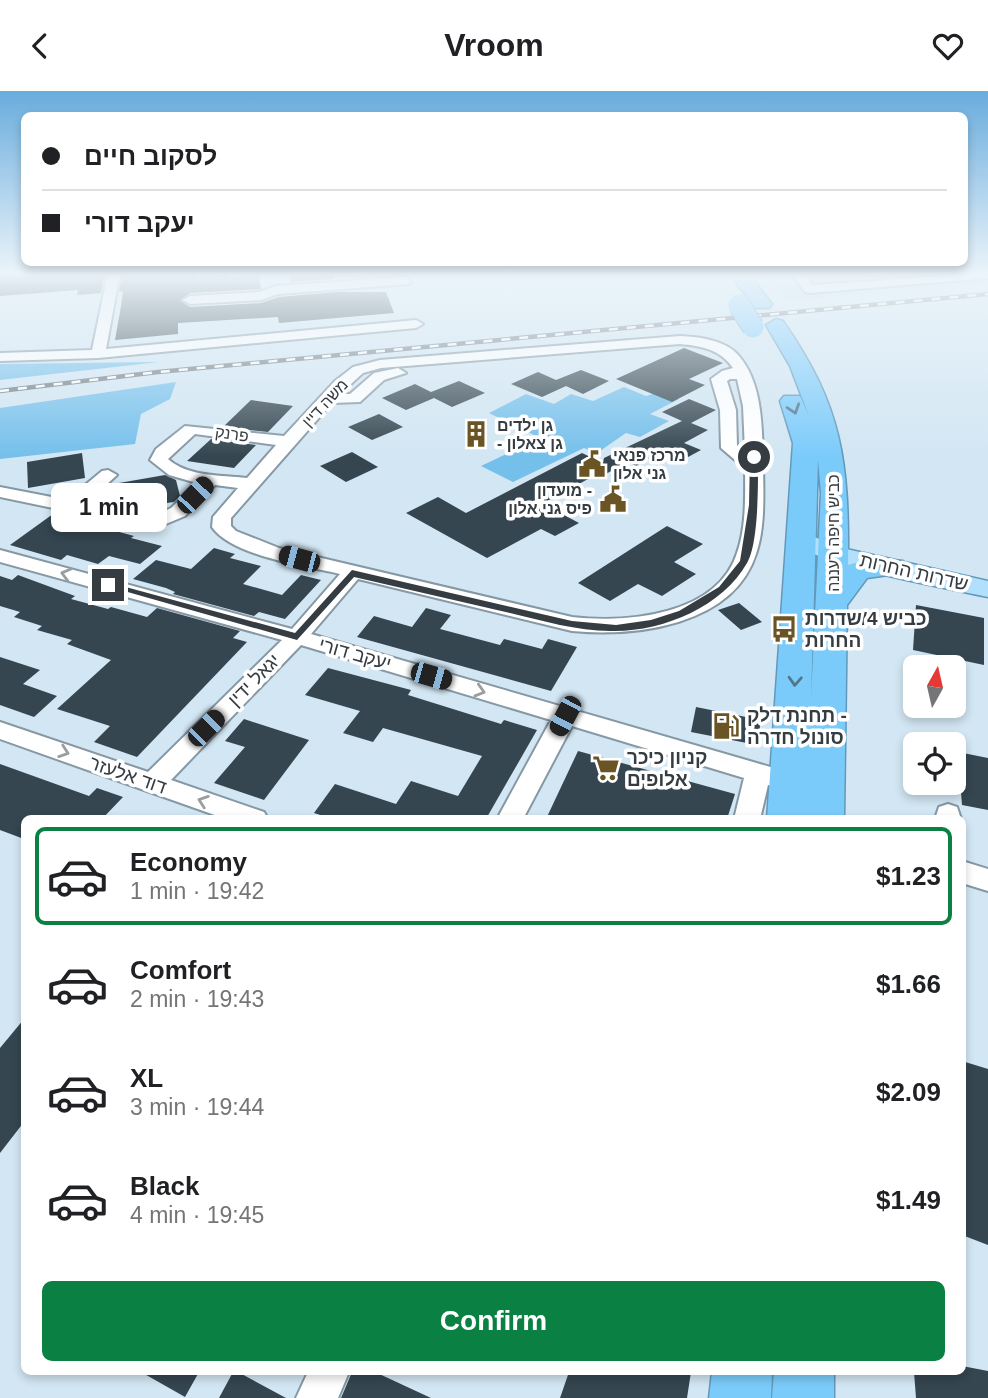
<!DOCTYPE html>
<html lang="en">
<head>
<meta charset="utf-8">
<style>
  :root { --surface:#fff; --page:#f2f2f2; --text:#202124; --muted:#757577; --line:#e0e0e0; --accent:#0b8043 }
  body { margin:0; font-family:Arial,"Noto Sans Hebrew",sans-serif; background:var(--page); color:var(--text); height:100vh; display:flex; flex-direction:column; font-size:26px; white-space:nowrap }
  * { box-sizing:border-box; margin:0 }
  p { font-size:23px; color:var(--muted) }
  .icon { flex:none; width:38px; height:38px; fill:none; stroke:currentColor; stroke-width:2; stroke-linecap:round; stroke-linejoin:round }
  .map { position:relative; flex:1; overflow:hidden }
  .sheet { position:absolute; left:21px; top:724px; width:945px; height:560px; display:flex; flex-direction:column; background:var(--surface); border-radius:10px; box-shadow:0 4px 10px #0003 }
  .sheet>* { flex:none }
  .guide { position:absolute; left:21px; top:21px; width:947px; height:154px; border-radius:10px; box-shadow:0 4px 10px #0003; display:grid; align-content:center; height:154px; padding:0 21px; background:var(--surface) }
  .needle { width:46px; rotate:8deg }
  .fabs { position:absolute; left:903px; top:564px; display:grid; gap:14px }
  .fabs a { display:grid; place-items:center; width:63px; height:63px; border-radius:10px; background:var(--surface); box-shadow:0 4px 10px #0003; font-size:35px }
  .end { position:absolute; width:32px; height:32px; margin:-16px; border:9px solid #353d42; background:#fff; box-shadow:0 0 0 4px #fff }
  .from { border-radius:50% }
  .bubble { position:absolute; height:49px; border-radius:10px; background:var(--surface); box-shadow:0 4px 10px #0003; font-size:23px; font-weight:800; line-height:49px; text-align:center }
  .car { position:absolute; width:21px; height:42px; margin:-21px -10px; border-radius:9px; box-shadow:0 0 5px 2px #0007; background:linear-gradient(#222 24%,#8ab4d8 0 40%,#222 0 76%,#8ab4d8 0 86%,#222 0) }
  .guide b { display:flex; align-items:center; gap:24px; height:66px; font-size:26px }
  .guide b+b { border-top:2px solid var(--line) }
  .guide i { width:18px; height:18px; background:var(--text) }
  ul { padding:12px 0 0; list-style:none }
  li { display:flex; align-items:center; gap:21px; height:98px; margin:0 14px 10px; padding:0 7px; border:4px solid transparent; border-radius:10px }
  li div { flex:1 }
  li b { display:block; font-size:26px }
  li em { font-style:normal; font-weight:800 }
  li.active { border-color:var(--accent) }
  li>.icon { width:63px; height:63px; stroke-width:1.5 }
  .button { display:flex; gap:14px; margin-top:auto; padding:14px 21px }
  .button a { flex:1; height:80px; border-radius:10px; background:var(--accent); color:#fff; font-size:28px; font-weight:800; line-height:80px; text-align:center }
  header { display:flex; justify-content:space-between; align-items:center; height:91px; padding:0 21px; background:var(--surface); font-size:32px; font-weight:800 }
  .map>svg:first-child { display:block }
  .built { fill:#c0dbec }
  .green { fill:#75c0eb }
  .building { fill:#354650 }
  .lines { fill:none; stroke-linecap:round; stroke-linejoin:round }
  .minor-casing { stroke:#8698a4; stroke-width:4 }
  .major-casing { stroke:#6299ba; stroke-width:3 }
  .highway-casing { stroke:#6299ba; stroke-width:3 }
  .minor { fill:#fff; fill-rule:evenodd }
  .major { fill:#b0e0fc; fill-rule:evenodd }
  .highway { fill:#7bcbfa; fill-rule:evenodd }
  .rail-casing { stroke:#6f7b83; stroke-width:4.5 }
  .rail { stroke:#fff; stroke-width:2.5; stroke-dasharray:9; stroke-linecap:butt }
  .highway-bridge-casing { stroke:#6299ba; stroke-width:23; stroke-linecap:butt }
  .highway-bridge { stroke:#7bcbfa; stroke-width:21 }
  .oneway { stroke:#51768c }
  .oneway2 { stroke:#9a9ea0 }
  .route { fill:#353d42 }
  .labels { text-anchor:middle; dominant-baseline:central; stroke-width:7; stroke-linejoin:round; paint-order:stroke }
  .far-street-label { font-size:16px; fill:#353d42; stroke:#fff }
  .far-poi-label { font-size:16px; font-weight:bold; fill:#353d42; stroke:#fff; text-anchor:start }
  .street-label { font-size:19px; fill:#353d42; stroke:#fff }
  .poi-label { font-size:19px; font-weight:bold; fill:#353d42; stroke:#fff; text-anchor:start }
</style>
</head>
<body>
<header><svg class="icon" aria-label="back" viewBox="0 0 24 24"><path d="M15 5l-7 7 7 7"/></svg>Vroom<svg class="icon" aria-label="heart" viewBox="0 0 24 24"><path d="M12 20l-8-8c-3-5 5-10 8-4 3-6 11-1 8 4z"/></svg></header>
<div class="map">
<svg width="988" height="1307" viewBox="0 0 988 1307">
  <rect width="100%" height="100%" fill="#d2e6f3"/>
  <path class="built" d="M764,182H988V192L785,210Z"/>
  <path class="green" d="M159,271L0,289V273Z
    M176,291L170,308L141,323L135,353L0,368V317Z
    M624,296L646,305L659,301L679,308L650,323L669,330L640,346L626,342L597,362L584,357L513,391L481,375L540,347L489,322L526,303L554,313L571,303L593,310Z"/>
  <path class="building" d="M0,182H105L101,202L77,204L78,199L0,205Z
    M122,182H195V186L229,183V186L259,184L261,198L190,202L181,210L190,216L261,212L279,206L337,201H386L394,222L279,232L278,226L178,232V243L115,249L121,215L123,200L119,201Z
    M320,182H333L334,188L291,191L290,184Z
    M684,257L723,272L689,288L705,294L672,311L616,288Z
    M581,279L609,290L583,303L566,295L542,306L511,293L538,281L556,289Z
    M459,290L485,302L452,316L434,307L406,319L382,307L415,293L431,301Z
    M689,308L716,319L691,332L708,339L684,352L701,359L677,372L658,363L636,375L628,371L602,385L603,380L547,410L536,409L579,432L555,445L541,438L487,467L406,422L438,406L466,422L582,362L603,372L604,367L682,330L662,321Z
    M251,309L293,315L268,341L223,336Z
    M379,323L403,336L372,349L348,336Z
    M210,349L211,348L256,354L234,377L187,370Z
    M352,361L378,376L346,391L320,375Z
    M82,362L85,387L28,397L27,371Z
    M165,384L176,389L180,405L174,411L123,418L119,392Z
    M53,423L134,445L131,447L162,455L140,473L109,465L98,473L67,464L61,469L10,454Z
    M667,435L703,453L674,471L696,483L662,505L638,493L610,510L578,492Z
    M214,457L235,463L230,467L261,475L243,493L282,504L301,484L321,489L285,528L259,521L254,525L173,503L175,501L166,497L133,488L156,469L191,478Z
    M18,484L75,505L71,508L108,518L111,516L147,526L157,517L240,540L233,547L247,551L137,666L94,651L110,635L57,618L111,569L67,553L72,549L37,539L42,535L14,526L20,521L0,515V485L12,489Z
    M739,512L762,531L741,539L718,519Z
    M916,514L984,527V574L913,559Z
    M426,517L451,524L440,538L500,554L504,548L542,558L548,548L577,556L551,600L357,546L374,525L412,536Z
    M0,566L40,579L23,593L57,605L34,626L0,614Z
    M328,577L411,599L408,604L501,633L504,629L537,639L486,728H333L314,722L335,693L396,713L411,690L458,705L482,665L383,637L373,651L343,642L360,620L305,604Z
    M696,616L761,629L757,654L691,641Z
    M244,628L309,649L264,709L214,692L245,656L225,650Z
    M578,660L735,703L727,728H546Z
    M958,661L988,667V719L962,714Z
    M0,673L89,705L97,697L123,706L102,728H24V748L0,739Z
    M24,928V1031L0,1062V957Z
    M962,970L988,978V1154L962,1144Z
    M962,1275L988,1280V1307H916L914,1281H962Z
    M141,1281H199L185,1306Z
    M233,1281H238L286,1307H219Z
    M352,1281H375L431,1307H341Z
    M569,1281H691L687,1307H560Z"/>
  <g class="lines">
    <defs>
      <path id="minor" d="M108,182H120L106,258L416,229L423,233L416,237L98,267L0,270V262L92,259Z
        M791,182H803L813,194L988,182V187L810,202L805,201Z
        M405,186L411,190L409,193L278,203L261,209L190,213L183,209L190,205L259,201L276,195Z
        M680,245C700,246 726,249 739,265C762,292 762,334 763,368C763,398 766,434 756,463C733,535 635,546 572,540L358,488L311,543L798,684L802,691L798,698L789,700L768,694L760,728H734L744,687L572,635L523,728H497L551,629L301,554L171,689L264,721L268,728H226L0,648V631L148,681L282,549L0,471V459L292,538L340,483C306,475 232,465 212,436L213,426L238,397L215,394L185,425L154,438L0,406V396L67,409L102,380L108,379L117,384L85,413L152,426L171,417L197,392L169,384L150,369L156,358L185,335L284,345L335,290L353,276L380,269ZM680,253C701,255 720,258 733,277L722,280L711,288L720,319L721,357L735,369L745,370C745,400 747,434 737,462C717,525 626,532 572,526L279,457L236,440L231,435V427L332,312L360,311L384,289L406,282L398,277L374,282L350,303H340L363,282L381,277ZM730,288H737L743,315L745,360L737,355L736,319L727,290ZM195,343L276,354L247,387C222,384 188,386 168,368Z
        M948,713L957,716L961,728H935L939,716Z
        M962,770L988,778V800L962,792Z
        M308,1281H349L338,1307H296Z"/>
      <path id="major" d="M802,441L842,457L988,490V506C952,498 807,473 790,448L793,443Z"/>
      <path id="highway" d="M729,182H748L772,213L769,217H755Z
        M776,228L783,230C843,316 849,371 848,474L870,468L903,470L907,476L903,482L867,487L847,514L844,728H767L793,352L780,310L784,305H800L809,325L790,275L766,234ZM818,369L821,402L811,607Z
        M712,1281H772L771,1307H709Z
        M774,1281H834V1307H772Z"/>
    </defs>
    <use href="#minor" class="minor-casing"/>
    <use href="#major" class="major-casing"/>
    <use href="#highway" class="highway-casing"/>
    <use href="#minor" class="minor"/>
    <use href="#major" class="major"/>
    <use href="#highway" class="highway"/>
    <defs>
      <path id="rail" d="M0,300L158,281L988,203"/>
    </defs>
    <use href="#rail" class="rail-casing"/>
    <use href="#rail" class="rail"/>
    <defs>
      <path id="highway-bridge" d="M739,214L753,236"/>
    </defs>
    <use href="#highway-bridge" class="highway-bridge-casing"/>
    <use href="#highway-bridge" class="highway-bridge"/>
  </g>
  <defs><path id="oneway-chevron" d="M-2-3.5L2.5 0L-2 3.5" fill="none" stroke-width="1.6" stroke-linecap="round" stroke-linejoin="round" transform="scale(1.75)"/></defs>
  <g class="oneway">
    <use href="#oneway-chevron" transform="translate(794 318) rotate(72)"/>
    <use href="#oneway-chevron" transform="translate(795 590) rotate(93)"/>
  </g>
  <g class="oneway2">
    <use href="#oneway-chevron" transform="translate(66 483) rotate(-165)"/>
    <use href="#oneway-chevron" transform="translate(480 600) rotate(16)"/>
    <use href="#oneway-chevron" transform="translate(64 661) rotate(19)"/>
    <use href="#oneway-chevron" transform="translate(203 710) rotate(-161)"/>
  </g>
  <linearGradient id="sky" x2="0" y2="1"><stop stop-color="#69acdd"/><stop offset="0.5" stop-color="#ebf4fa"/><stop offset="1" stop-color="#ebf4fa" stop-opacity="0"/></linearGradient>
  <rect width="988" height="365" fill="url(#sky)"/>
  <path class="route" d="M754,364L758,366C758,391 759,452 747,472C723,515 664,540 615,540C580,541 544,530 510,522C458,510 406,498 354,486L297,549L103,494L111,492L295,542L352,479L572,530L616,534L651,529L679,520L719,496L740,470L749,414L750,366Z"/>
  <defs>
    <symbol id="building-bare" viewBox="-9 -9 18 18"><path d="M-4-6H4V6H1V3H-1V6H-4ZM-2.5-4.3h1.7v1.8h-1.7ZM.8-4.3h1.7v1.8H.8ZM-2.5-1h1.7V.8h-1.7ZM.8-1h1.7V.8H.8Z" fill="#6a5423" stroke="#fff" stroke-width="2.5" paint-order="stroke"/></symbol>
    <symbol id="civic-bare" viewBox="-9 -9 18 18"><path d="M-.6-6.5H3V-4.5H.6V-3L4-1V1h2V6H-6V1h2V-1L-.6-3ZM-1.2 2.5V6h2.4V2.5Z" fill="#6a5423" stroke="#fff" stroke-width="2.5" paint-order="stroke"/></symbol>
    <symbol id="bus-bare" viewBox="-9 -9 18 18"><path d="M-5-6H5V4H4V6H2V4H-2V6H-4V4H-5ZM-3.5-4V0h7V-4ZM-3.5 1.2v1.5H-2V1.2ZM2 1.2v1.5H3.5V1.2Z" fill="#6a5423" stroke="#fff" stroke-width="2.5" paint-order="stroke"/></symbol>
    <symbol id="fuel-bare" viewBox="-9 -9 18 18"><path d="M-5.5-6h7V0h2V4h1.3V-2.5L3-4.5l.8-.8L6-3V5H2.5V1h-1V6h-7ZM-4.2-4.7v3.2H.2V-4.7Z" fill="#6a5423" stroke="#fff" stroke-width="2.5" paint-order="stroke"/></symbol>
    <symbol id="supermarket-bare" viewBox="-9 -9 18 18"><path d="M-6-5.5h2.5l.6 2H6L4.5 2H-2.5L-4.4-4H-6ZM-1.5 3.2a1.3 1.3 0 1 0 .1 0ZM3 3.2a1.3 1.3 0 1 0 .1 0Z" fill="#6a5423" stroke="#fff" stroke-width="2.5" paint-order="stroke"/></symbol>
  </defs>
  <g fill-rule="evenodd">
    <use href="#building-bare" x="457" y="324" width="38" height="38"/>
    <use href="#civic-bare" x="573" y="354" width="38" height="38"/>
    <use href="#civic-bare" x="594" y="389" width="38" height="38"/>
    <use href="#bus-bare" x="765" y="519" width="38" height="38"/>
    <use href="#fuel-bare" x="707" y="616" width="38" height="38"/>
    <use href="#supermarket-bare" x="587" y="658" width="38" height="38"/>
  </g>
  <g class="labels">
    <g class="far-street-label">
      <text transform="translate(325 312) rotate(-47)">משה דיין</text>
      <text transform="translate(232 343) rotate(8)">פרנק</text>
      <text transform="translate(833 442) rotate(-90)">כביש חיפה רעננה</text>
    </g>
    <g class="far-poi-label">
      <text x="497" y="334">גן ילדים<tspan x="497" dy="18">- גן צאלון</tspan></text>
      <text x="613" y="364">מרכז פנאי<tspan x="613" dy="18">גני אלון</tspan></text>
      <text x="592" y="399" text-anchor="end">מועדון -<tspan x="592" dy="18">פיס גני אלון</tspan></text>
    </g>
    <g class="street-label">
      <text transform="translate(914 481) rotate(13)">שדרות החרות</text>
      <text transform="translate(355 563) rotate(16)">יעקב דורי</text>
      <text transform="translate(254 589) rotate(-45)">יגאל ידין</text>
      <text transform="translate(128 684) rotate(19)">דוד אלעזר</text>
    </g>
    <g class="poi-label">
      <text x="805" y="527">כביש 4/שדרות<tspan x="805" dy="22">החרות</tspan></text>
      <text x="747" y="624">תחנת דלק -<tspan x="747" dy="22">סונול חדרה</tspan></text>
      <text x="627" y="666">קניון כיכר<tspan x="627" dy="22">אלופים</tspan></text>
    </g>
  </g>
</svg>
<div class="fabs">
<a><svg class="needle" viewBox="-14 -14 28 28"><path d="M0-13l5 13h-10z" fill="#e53935"/><path d="M0 13l5-13h-10z" fill="#757577"/></svg></a>
<a><svg class="icon" aria-label="locate" viewBox="0 0 24 24"><circle cx="12" cy="12" r="6"/><path d="M12 2v4M12 18v4M2 12h4M18 12h4"/></svg></a>
</div>
<i class="end from" style="left:754px;top:366px"></i>
<i class="end" style="left:108px;top:494px"></i>
<div class="bubble" style="left:51px;top:392px;width:116px">1 min</div>
<i class="car" style="left:195px;top:404px;rotate:44deg"></i>
<i class="car" style="left:299px;top:468px;rotate:285deg"></i>
<i class="car" style="left:431px;top:585px;rotate:106deg"></i>
<i class="car" style="left:565px;top:625px;rotate:208deg"></i>
<i class="car" style="left:206px;top:637px;rotate:45deg"></i>
<div class="guide">
<b><i class="from"></i>לסקוב חיים</b>
<b><i></i>יעקב דורי</b>
</div>
<section class="sheet">
<ul>
<li class="active"><svg class="icon" aria-label="car" viewBox="0 0 24 24"><path d="M5 17H2v-5l4-1 3-4h7l3 4 3 1v5h-3M9 17h6M6 11h13"/><circle cx="7" cy="17" r="2"/><circle cx="17" cy="17" r="2"/></svg><div><b>Economy</b><p>1 min · 19:42</p></div><em>$1.23</em></li>
<li><svg class="icon" aria-label="car" viewBox="0 0 24 24"><path d="M5 17H2v-5l4-1 3-4h7l3 4 3 1v5h-3M9 17h6M6 11h13"/><circle cx="7" cy="17" r="2"/><circle cx="17" cy="17" r="2"/></svg><div><b>Comfort</b><p>2 min · 19:43</p></div><em>$1.66</em></li>
<li><svg class="icon" aria-label="car" viewBox="0 0 24 24"><path d="M5 17H2v-5l4-1 3-4h7l3 4 3 1v5h-3M9 17h6M6 11h13"/><circle cx="7" cy="17" r="2"/><circle cx="17" cy="17" r="2"/></svg><div><b>XL</b><p>3 min · 19:44</p></div><em>$2.09</em></li>
<li><svg class="icon" aria-label="car" viewBox="0 0 24 24"><path d="M5 17H2v-5l4-1 3-4h7l3 4 3 1v5h-3M9 17h6M6 11h13"/><circle cx="7" cy="17" r="2"/><circle cx="17" cy="17" r="2"/></svg><div><b>Black</b><p>4 min · 19:45</p></div><em>$1.49</em></li>
</ul>
<div class="button"><a>Confirm</a></div>
</section>
</div>
</body>
</html>
